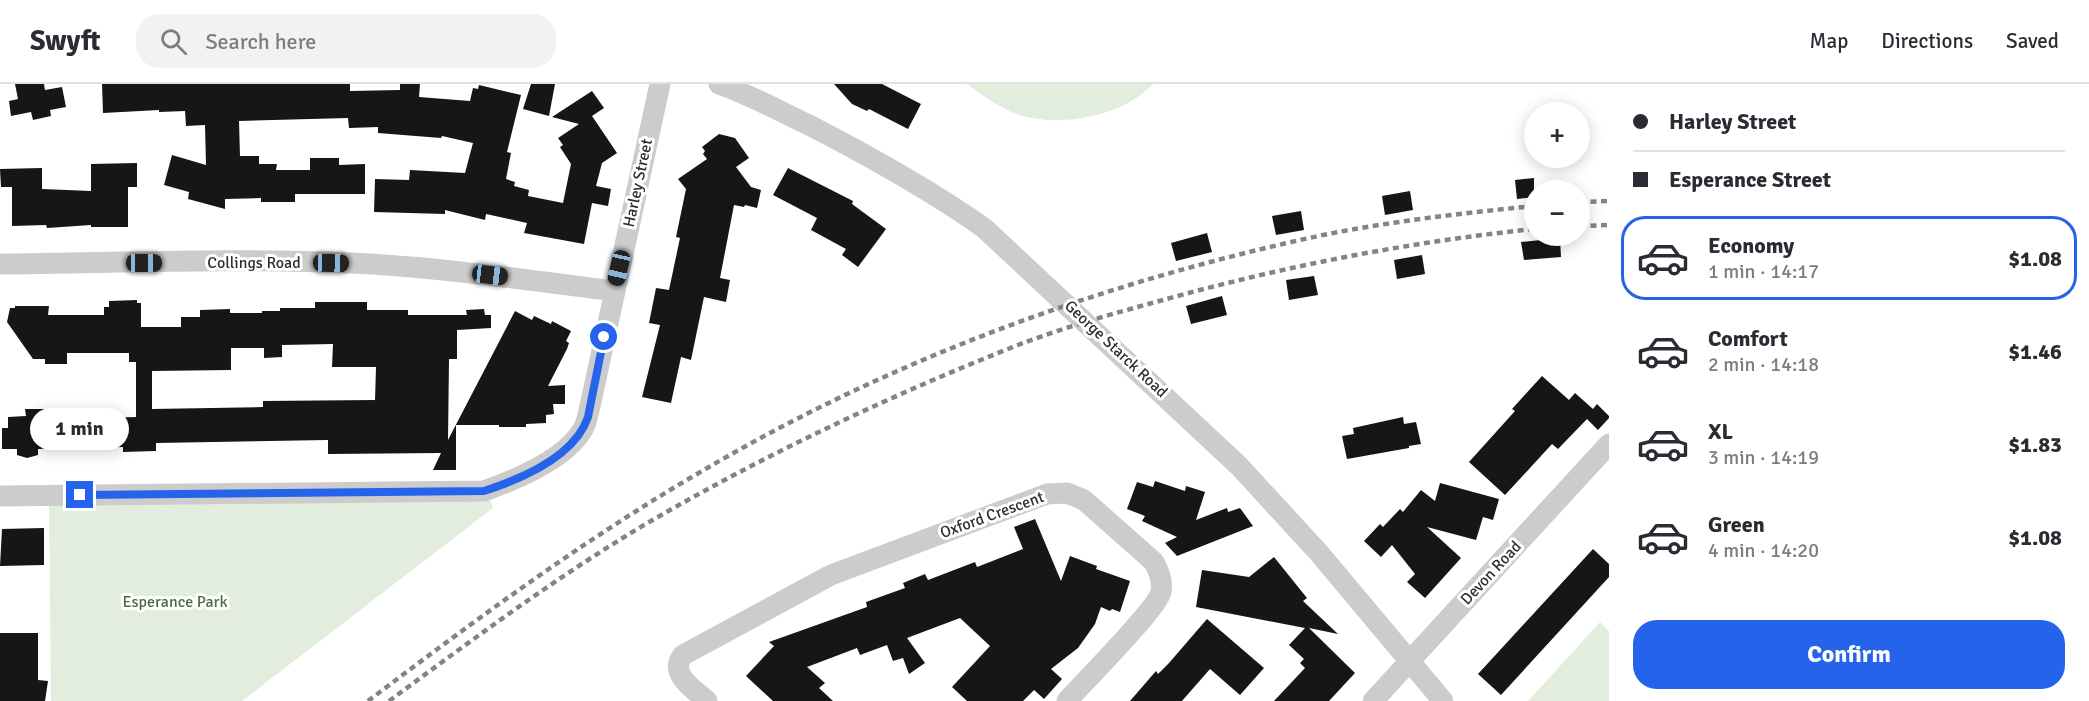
<!DOCTYPE html>
<html lang="en">
<head>
<meta charset="utf-8">
<style>
  :root { --surface:#fff; --page:#f2f2f3; --text:#2b2b33; --muted:#7c7c81; --line:#e1e1e2; --accent:#2563eb }
  body { margin:0; font-family:Signika,sans-serif; background:var(--page); color:var(--text); height:100vh; display:flex; flex-direction:column; font-size:22px; white-space:nowrap }
  * { box-sizing:border-box; margin:0 }
  p { font-size:20px; color:var(--muted) }
  .icon { flex:none; width:33px; height:33px; fill:none; stroke:currentColor; stroke-width:2; stroke-linecap:round; stroke-linejoin:round }
  .map { position:relative; flex:1; overflow:hidden }
  .drawer { display:flex; flex-direction:column; background:var(--surface); width:480px }
  .drawer>* { flex:none }
  .banner { display:grid; align-content:center; height:132px; padding:0 24px; background:var(--surface) }
  .tools { position:absolute; left:1524px; top:18px; display:grid; gap:12px }
  .tools a { display:grid; place-items:center; width:66px; height:66px; border-radius:50%; background:var(--surface); box-shadow:0 3px 15px #0003; font-size:30px }
  .end { position:absolute; width:27px; height:27px; margin:-14px; border:8px solid #2563eb; background:#fff; box-shadow:0 0 0 3px #fff }
  .from { border-radius:50% }
  .bubble { position:absolute; height:42px; border-radius:21px; background:var(--surface); box-shadow:0 3px 15px #0003; font-size:20px; font-weight:700; line-height:42px; text-align:center }
  .car { position:absolute; width:18px; height:36px; margin:-18px -9px; border-radius:8px; box-shadow:0 0 4px 2px #0007; background:linear-gradient(#222 24%,#8ab4d8 0 40%,#222 0 76%,#8ab4d8 0 86%,#222 0) }
  .banner b { display:flex; align-items:center; gap:21px; height:57px; font-size:22px }
  .banner b+b { border-top:2px solid var(--line) }
  .banner i { width:15px; height:15px; background:var(--text) }
  ul { padding:0; list-style:none }
  li { display:flex; align-items:center; gap:18px; height:84px; margin:0 12px 9px; padding:0 12px; border:3px solid transparent; border-radius:24px }
  li div { flex:1 }
  li b { display:block; font-size:22px }
  li em { font-style:normal; font-weight:700 }
  li.current { border-color:var(--accent) }
  li>.icon { width:54px; height:54px; stroke-width:1.5 }
  .primary-button { display:flex; gap:12px; margin-top:auto; padding:12px 24px }
  .primary-button a { flex:1; height:69px; border-radius:24px; background:var(--accent); color:#fff; font-size:24px; font-weight:700; line-height:69px; text-align:center }
  header { display:flex; align-items:center; gap:36px; box-sizing:border-box; height:84px; padding:0 30px; background:var(--surface); border-bottom:2px solid var(--line) }
  header strong { font-size:28px }
  nav { display:flex; gap:33px; margin-inline-start:auto; font-size:21px }
  .search { width:420px; height:54px; background:var(--page); display:flex; align-items:center; gap:15px; box-sizing:border-box; padding:0 21px; border-radius:24px; color:var(--muted); font-size:22px }
  main { display:flex; flex:1; min-height:0 }
  .map>svg:first-child { display:block }
  .green { fill:#e2eddd }
  .building { fill:#161616; fill-rule:evenodd }
  .lines { fill:none; stroke-linecap:round; stroke-linejoin:round }
  .street { stroke:#ccc; stroke-width:21 }
  .rail { stroke:#848484; stroke-width:4.5; stroke-dasharray:6 4.5; stroke-linecap:butt }
  .route { stroke:#2563eb; stroke-width:8 }
  .labels { text-anchor:middle; dominant-baseline:central; stroke-width:6; stroke-linejoin:round; paint-order:stroke }
  .street-label { font-size:16px; fill:#2f2f2f; stroke:#fff }
  .park-label { font-size:16px; fill:#486c3b; stroke:#fff }
</style>
</head>
<body>
<header>
<strong>Swyft</strong>
<div class="search"><svg class="icon" aria-label="search" viewBox="0 0 24 24"><circle cx="10" cy="10" r="6"/><path d="M15 15l6 6"/></svg>Search here</div>
<nav><a>Map</a><a>Directions</a><a>Saved</a></nav>
</header>
<main>
<div class="map">
<svg width="1609" height="617" viewBox="0 0 1609 617">
  <rect width="100%" height="100%" fill="#fff"/>
  <path class="green" d="M967,0H1153C1123,32 1064,43 1023,32C1002,26 985,13 967,0Z
    M490,416L493,424L242,617H51L49,421Z
    M1600,538L1609,547V617H1528Z"/>
  <path class="building" d="M15,0H44L45,6L62,3L66,23L50,26L51,32L33,36L31,28L11,32L9,17L18,15Z
    M102,0H350V7L400,6V0H420L419,13L470,17L473,4L478,5L479,1L521,11L507,68L511,69L506,95L515,98L514,102L529,106L528,112L563,119L571,80L560,63L563,61L558,54L579,40L552,33L592,7L604,24L592,32L617,69L602,79L596,102L611,105L608,122L592,119L584,160L524,149L527,139L486,130L485,136L445,126V130L374,128L375,95L409,96L410,86L465,89L473,59L442,52L441,54L378,49V43L349,44L348,34L239,37L240,72H259V80H277L276,86H310V74H339V81L365,80V110H295V118H261V114L225,115V125L188,115L189,108L164,101L172,71L206,81L205,41L186,42L185,27L159,28V26L103,29Z
    M531,0H555L549,32L523,25Z
    M834,0H882L921,20L908,45L869,25L867,27L852,20Z
    M719,50L735,54L749,74L736,83L751,103L761,106L757,124L745,121L744,123L734,121L720,194L730,196L726,218L704,213L691,276L681,273L671,319L642,313L660,241L649,239L656,204L669,206L680,154L676,153L686,105L678,95L707,75L703,70L705,67L702,63Z
    M137,79V103H128V143H91V141L47,144L46,141L12,142V103H1L0,85L42,84V105L91,107V80Z
    M788,84L853,117L852,120L886,145L858,183L842,171L846,165L811,146L817,134L773,111Z
    M1534,94V113L1517,115L1515,96Z
    M1410,107L1413,126L1385,131L1382,112Z
    M1301,127L1304,146L1276,151L1272,132Z
    M1207,149L1212,168L1176,177L1171,159Z
    M1560,154L1561,173L1524,176L1521,158Z
    M1422,171L1425,190L1397,195L1394,176Z
    M1314,192L1318,211L1289,216L1286,196Z
    M1222,212L1227,231L1191,240L1186,222Z
    M137,216V219H141V243H181V233H200V226L230,225V229H262V227H280V224H315V218H367V226H408V231H467L466,226L484,225L485,231H491V244L457,246V275H449L448,356L515,227L532,236L534,232L551,240L552,237L571,247L566,257L569,259L567,265L548,302L565,301V320H553L554,330L546,331V339L526,340V343H499V341H456V386H433L441,369L328,370V356L156,359V367L123,368V363L38,365V371L27,374L17,371V365H2V344H8V333L26,332L25,325H54V327H70V330H101V334L136,333V278H129V269H67V280H45V275H33L7,238L10,224H15V222H49L48,231H104V223H109V217ZM333,260L332,283H376L375,316L263,317V323L152,325V287L231,286V264H264V274L282,273V261Z
    M1542,292L1569,316L1575,309L1593,325L1597,320L1609,332V334L1598,346L1587,335L1558,365L1552,360L1505,411L1469,378L1515,327L1512,325Z
    M1403,333L1404,340L1416,338L1421,360L1409,362V364L1347,375L1342,352L1354,350L1353,344Z
    M1155,397L1185,407L1186,402L1205,408L1196,436L1227,424L1228,428L1240,424L1253,442L1177,472L1165,459L1177,453L1142,437L1145,432L1127,425L1137,398L1153,403Z
    M1440,399L1499,415L1493,436L1483,433L1476,456L1427,443L1461,474L1425,514L1407,498L1415,490L1392,461L1381,473L1364,457L1380,440L1383,443L1400,425L1403,428L1421,406L1435,417Z
    M1035,435L1061,497L1070,472L1097,482L1096,485L1130,497L1120,528L1112,525L1110,527L1101,523L1095,540L1078,564L1051,585L1062,595L1044,615L1034,606L1023,617H967L952,603L990,562L960,534L907,554L925,579L909,590L903,574L893,577L887,561L860,571L857,564L807,583L825,599L819,604L833,617H773L746,592L774,562L769,558L867,523L866,518L905,504L903,499L925,490L928,496L975,478L977,483L1023,465L1014,443Z
    M44,444V481L0,482L2,445Z
    M1593,465L1609,480V493L1501,611L1478,590Z
    M1274,473L1307,514L1303,517L1338,550L1309,544L1355,589L1329,617H1274L1305,584L1300,579L1304,575L1289,561L1305,544L1196,523L1202,486L1249,493Z
    M1207,535L1264,584L1240,611L1210,585L1182,617H1130L1156,587L1158,590L1169,579Z
    M0,549H38V596L48,597L45,617H0Z"/>
  <g class="lines">
    <path class="street" d="M719,0C751,11 781,28 811,42C871,73 929,105 984,144L1239,382L1319,469L1443,617
      M0,180C117,179 234,174 351,179C439,183 527,196 614,207
      M0,412L484,407C515,396 566,375 583,345C587,338 588,330 590,322L660,0
      M707,617C694,605 668,590 683,571L831,491L1047,410L1067,409L1084,416L1154,478C1159,488 1163,497 1161,508C1157,525 1083,599 1067,617
      M1373,617L1609,360"/>
    <path class="rail" d="M1580,118L1609,117
      M1580,142L1609,141
      M368,617C478,534 589,452 709,383C899,272 1108,197 1323,151C1393,137 1464,129 1534,122
      M389,617C472,556 555,494 644,441C764,371 889,312 1018,261C1065,243 1115,229 1163,216C1285,182 1409,158 1534,145"/>
  </g>
  <g class="lines">
    <path class="route" d="M80,411L484,407C521,395 575,372 588,333L604,253"/>
  </g>
  <g class="labels">
    <g class="street-label">
      <text transform="translate(638 99) rotate(-78)">Harley Street</text>
      <text x="254" y="179">Collings Road</text>
      <text transform="translate(1116 265) rotate(43)">George Starck Road</text>
      <text transform="translate(992 431) rotate(-20)">Oxford Crescent</text>
      <text transform="translate(1491 489) rotate(-47)">Devon Road</text>
    </g>
    <g class="park-label">
      <text x="175" y="518">Esperance Park</text>
    </g>
  </g>
</svg>
<div class="tools">
<a>+</a>
<a>−</a>
</div>
<i class="end from" style="left:604px;top:253px"></i>
<i class="end" style="left:80px;top:411px"></i>
<div class="bubble" style="left:30px;top:324px;width:99px">1 min</div>
<i class="car" style="left:144px;top:179px;rotate:90deg"></i>
<i class="car" style="left:331px;top:179px;rotate:91deg"></i>
<i class="car" style="left:619px;top:184px;rotate:193deg"></i>
<i class="car" style="left:490px;top:191px;rotate:97deg"></i>
</div>
<section class="drawer">
<div class="banner">
<b><i class="from"></i>Harley Street</b>
<b><i></i>Esperance Street</b>
</div>
<ul>
<li class="current"><svg class="icon" aria-label="car" viewBox="0 0 24 24"><path d="M5 17H2v-5l4-1 3-4h7l3 4 3 1v5h-3M9 17h6M6 11h13"/><circle cx="7" cy="17" r="2"/><circle cx="17" cy="17" r="2"/></svg><div><b>Economy</b><p>1 min · 14:17</p></div><em>$1.08</em></li>
<li><svg class="icon" aria-label="car" viewBox="0 0 24 24"><path d="M5 17H2v-5l4-1 3-4h7l3 4 3 1v5h-3M9 17h6M6 11h13"/><circle cx="7" cy="17" r="2"/><circle cx="17" cy="17" r="2"/></svg><div><b>Comfort</b><p>2 min · 14:18</p></div><em>$1.46</em></li>
<li><svg class="icon" aria-label="car" viewBox="0 0 24 24"><path d="M5 17H2v-5l4-1 3-4h7l3 4 3 1v5h-3M9 17h6M6 11h13"/><circle cx="7" cy="17" r="2"/><circle cx="17" cy="17" r="2"/></svg><div><b>XL</b><p>3 min · 14:19</p></div><em>$1.83</em></li>
<li><svg class="icon" aria-label="car" viewBox="0 0 24 24"><path d="M5 17H2v-5l4-1 3-4h7l3 4 3 1v5h-3M9 17h6M6 11h13"/><circle cx="7" cy="17" r="2"/><circle cx="17" cy="17" r="2"/></svg><div><b>Green</b><p>4 min · 14:20</p></div><em>$1.08</em></li>
</ul>
<div class="primary-button"><a>Confirm</a></div>
</section>
</main>
</body>
</html>
